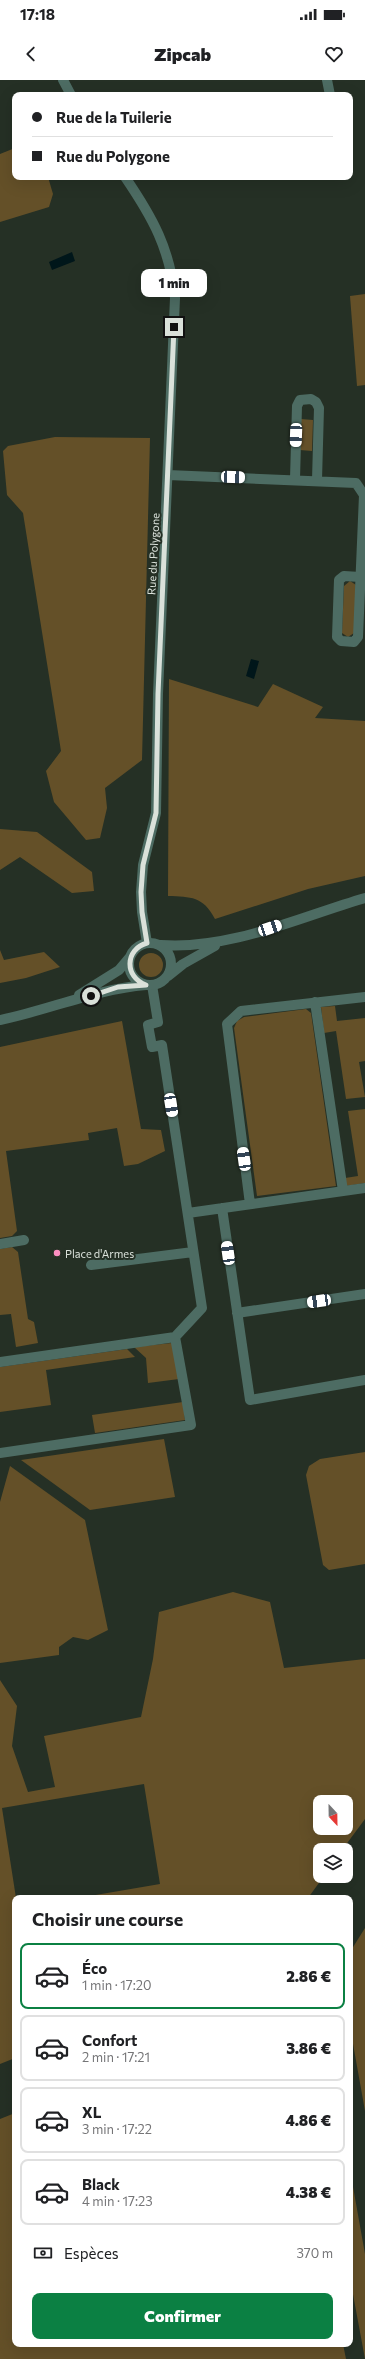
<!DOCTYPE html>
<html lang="fr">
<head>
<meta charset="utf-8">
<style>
  :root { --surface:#fff; --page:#f6f6f6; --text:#202124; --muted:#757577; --line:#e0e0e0; --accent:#0b8043 }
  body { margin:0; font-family:Commissioner,sans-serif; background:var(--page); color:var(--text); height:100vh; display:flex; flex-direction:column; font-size:15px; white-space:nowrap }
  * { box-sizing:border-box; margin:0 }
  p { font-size:13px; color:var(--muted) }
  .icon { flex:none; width:22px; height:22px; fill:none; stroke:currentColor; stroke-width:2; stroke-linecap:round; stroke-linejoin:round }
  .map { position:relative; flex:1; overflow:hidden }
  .sheet { position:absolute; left:12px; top:1815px; width:341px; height:452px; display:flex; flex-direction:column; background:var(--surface); border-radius:8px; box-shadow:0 4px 16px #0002 }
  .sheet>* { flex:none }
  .hud { position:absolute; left:12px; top:12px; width:341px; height:88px; border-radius:8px; box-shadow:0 4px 16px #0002; display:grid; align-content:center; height:88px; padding:0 20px; background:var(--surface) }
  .needle { width:26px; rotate:158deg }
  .fabs { position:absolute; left:313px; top:1715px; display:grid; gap:8px }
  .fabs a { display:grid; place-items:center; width:40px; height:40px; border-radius:8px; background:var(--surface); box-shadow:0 4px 16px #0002; font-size:20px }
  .end { position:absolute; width:18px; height:18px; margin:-9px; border:5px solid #dae1da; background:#111; box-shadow:0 0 0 2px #111 }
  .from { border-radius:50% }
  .bubble { position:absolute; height:28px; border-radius:8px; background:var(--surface); box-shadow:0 4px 16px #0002; font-size:13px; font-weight:800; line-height:28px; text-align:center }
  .car { position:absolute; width:12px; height:24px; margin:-12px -6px; border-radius:5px; box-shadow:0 0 3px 1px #0007; background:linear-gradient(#fff 24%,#345 0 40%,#fff 0 76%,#345 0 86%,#fff 0) }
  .hud b { display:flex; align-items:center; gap:14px; height:38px; font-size:15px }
  .hud b+b { border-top:1px solid var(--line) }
  .hud i { width:10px; height:10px; background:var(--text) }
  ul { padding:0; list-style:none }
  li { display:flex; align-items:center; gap:12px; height:66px; margin:0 8px 6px; padding:0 12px; border:2px solid var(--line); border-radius:8px }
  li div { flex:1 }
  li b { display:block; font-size:15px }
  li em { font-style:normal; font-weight:800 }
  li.active { border-color:var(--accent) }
  li>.icon { width:36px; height:36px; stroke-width:1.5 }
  h2 { padding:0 20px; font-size:18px; line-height:48px }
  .pay { display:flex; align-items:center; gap:10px; height:44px; padding:0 20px; font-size:15px }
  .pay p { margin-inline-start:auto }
  .cta { display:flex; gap:8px; margin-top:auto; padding:8px 20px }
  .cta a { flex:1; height:46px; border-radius:8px; background:var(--accent); color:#fff; font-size:16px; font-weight:800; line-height:46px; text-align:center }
  .status { display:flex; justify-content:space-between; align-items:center; height:28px; padding:0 20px; background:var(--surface); direction:ltr }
  .status svg { height:11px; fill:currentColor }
  header { display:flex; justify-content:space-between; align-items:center; height:52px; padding:0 20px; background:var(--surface); font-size:18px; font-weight:800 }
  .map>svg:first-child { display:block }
  .green { fill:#645028; fill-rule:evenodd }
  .water { fill:#00161a }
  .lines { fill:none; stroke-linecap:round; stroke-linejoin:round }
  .minor { stroke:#4d6c63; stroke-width:10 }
  .tertiary { stroke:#4d6c63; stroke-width:10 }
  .route { stroke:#dae1da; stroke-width:5 }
  .poi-dot { fill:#fc8fc1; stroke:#253025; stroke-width:1.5 }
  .labels { text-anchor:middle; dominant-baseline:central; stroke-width:4; stroke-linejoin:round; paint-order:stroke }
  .street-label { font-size:11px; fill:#dae1da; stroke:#253025 }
  .poi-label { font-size:11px; fill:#dae1da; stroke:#253025; text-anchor:start }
</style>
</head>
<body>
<div class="status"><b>17:18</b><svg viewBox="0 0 49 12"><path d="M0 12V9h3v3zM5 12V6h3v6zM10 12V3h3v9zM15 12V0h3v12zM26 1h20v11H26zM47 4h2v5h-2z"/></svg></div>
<header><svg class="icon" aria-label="back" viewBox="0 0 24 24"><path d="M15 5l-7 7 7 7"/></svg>Zipcab<svg class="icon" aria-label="heart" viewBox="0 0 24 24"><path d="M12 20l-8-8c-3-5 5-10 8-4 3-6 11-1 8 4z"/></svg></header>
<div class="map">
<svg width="365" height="2279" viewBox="0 0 365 2279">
  <rect width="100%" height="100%" fill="#253025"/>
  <path class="green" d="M15,68V97H48L53,114L49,127L0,142V74Z
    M365,214V305L357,306L350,216Z
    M301,339L313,340L312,371L300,370Z
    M55,357L150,358L142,680L105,708L107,728L100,758L86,760L54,722L46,691L61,671L23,433L7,415L3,371L8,366Z
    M350,501L356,505L354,553L348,557L342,553L344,506Z
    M169,599L258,627L273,604L323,627L315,638L365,641V796L308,809L215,839C203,816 191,817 168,816Z
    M0,749L37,752L92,792L94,811L72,813L20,777L0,790Z
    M0,870L4,880L44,872L60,887L26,898L0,903Z
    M139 885a12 12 0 1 1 24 0a12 12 0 1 1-24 0Z
    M335,926L337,941L365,938V981L359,982L365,1017L346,1019L336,951L324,953L321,927Z
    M306,929L311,933L336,1106L257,1116L234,948L237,941L244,937Z
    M122,941L141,1049L161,1050L165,1071L138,1084L124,1086L117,1048L88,1053L89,1060L6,1071L17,1151L12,1156L0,1158V967Z
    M365,1029V1103L346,1106L345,1098L358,1096L348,1031Z
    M12,1167L18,1172L28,1239L34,1242L38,1263L16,1267L11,1234L0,1235V1169Z
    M172,1263L179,1299L148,1303L146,1278L134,1267Z
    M127,1269L135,1277L46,1290L51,1325L0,1332V1287Z
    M183,1322L185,1340L95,1353L92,1335Z
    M164,1359L175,1417L90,1430L21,1380Z
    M365,1372V1484L329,1490L323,1485L306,1395L309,1386L320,1379Z
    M10,1386L85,1440L108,1550L88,1560L73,1557L59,1567V1575L0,1583V1422Z
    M233,1512L270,1522L284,1588L365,1579V1739L342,1770H320V1796H324L308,1818H78L160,1804L144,1704L2,1728L16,1818L15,1978L0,1984V1600L17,1626L12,1666L28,1712L55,1707L44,1656L141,1637L153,1579L159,1532ZM320,1722H346V1748H320Z
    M365,1848V2031L350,1947V1872Z
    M15,2033V2264H343L346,2279H0V2039Z
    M350,2090L365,2174V2279L350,2198Z"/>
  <path class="water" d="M72,172L75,181L52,190L49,182Z
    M251,579L259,581L254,599L246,596Z"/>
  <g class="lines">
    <path class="minor" d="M63,0L71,15
      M327,0L330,15
      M125,97C153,138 170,169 175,218L158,614L156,733L143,785L141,812L142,832L147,863
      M168,395L356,403L364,415L358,557L354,562L341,561L337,557L339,500L344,496L360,497
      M295,399L297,326L300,320L311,319L316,322L319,328L317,400
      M315,922L343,1111
      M250,1124L227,944L241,931L365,917
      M222,1128L250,1320L365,1300
      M188,1133L365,1108
      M0,1164L24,1160
      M91,1185L193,1172
      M237,1233L365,1214
      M0,1282L175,1257L202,1228L162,965L152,967L148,945L158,942L152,905
      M0,1373L191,1345L175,1257"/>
    <path class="tertiary" d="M129 884a21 21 0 1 1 42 0a21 21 0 1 1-42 0Z
      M161,865C231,870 299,837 365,818
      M168,896L183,884L215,866
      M79,915L119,890L130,877
      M0,940C49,930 96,909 146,905"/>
  </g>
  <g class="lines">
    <path class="route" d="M91,916L118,907L146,905C124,897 125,869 147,863L142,832L141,812L143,785L156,733L158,614L174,247"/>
  </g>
  <circle class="poi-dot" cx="57" cy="1173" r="4"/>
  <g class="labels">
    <g class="street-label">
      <text transform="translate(153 474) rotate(-87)">Rue du Polygone</text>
    </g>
    <g class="poi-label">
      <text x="65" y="1173">Place d'Armes</text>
    </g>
  </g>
</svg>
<div class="fabs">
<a><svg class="needle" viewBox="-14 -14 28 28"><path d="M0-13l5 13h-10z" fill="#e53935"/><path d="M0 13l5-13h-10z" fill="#757577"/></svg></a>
<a><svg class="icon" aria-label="layers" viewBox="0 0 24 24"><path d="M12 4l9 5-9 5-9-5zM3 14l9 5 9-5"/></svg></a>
</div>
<i class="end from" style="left:91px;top:916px"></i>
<i class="end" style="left:174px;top:247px"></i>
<div class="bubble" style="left:141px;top:189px;width:66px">1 min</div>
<i class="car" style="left:296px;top:355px;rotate:182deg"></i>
<i class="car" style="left:233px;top:397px;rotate:92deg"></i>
<i class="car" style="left:270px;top:848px;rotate:71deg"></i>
<i class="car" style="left:171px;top:1025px;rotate:171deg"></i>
<i class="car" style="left:244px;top:1079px;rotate:352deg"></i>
<i class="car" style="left:228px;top:1173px;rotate:352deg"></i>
<i class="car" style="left:319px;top:1221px;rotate:262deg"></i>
<div class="hud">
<b><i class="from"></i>Rue de la Tuilerie</b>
<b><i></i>Rue du Polygone</b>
</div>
<section class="sheet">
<h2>Choisir une course</h2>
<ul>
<li class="active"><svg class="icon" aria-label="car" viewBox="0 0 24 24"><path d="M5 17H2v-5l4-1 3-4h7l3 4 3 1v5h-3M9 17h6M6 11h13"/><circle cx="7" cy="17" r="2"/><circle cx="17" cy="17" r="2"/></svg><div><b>Éco</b><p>1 min · 17:20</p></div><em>2.86 €</em></li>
<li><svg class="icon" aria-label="car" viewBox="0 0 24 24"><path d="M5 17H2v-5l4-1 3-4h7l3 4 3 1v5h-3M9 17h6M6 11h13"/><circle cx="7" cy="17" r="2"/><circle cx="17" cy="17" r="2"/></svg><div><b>Confort</b><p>2 min · 17:21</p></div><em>3.86 €</em></li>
<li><svg class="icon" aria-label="car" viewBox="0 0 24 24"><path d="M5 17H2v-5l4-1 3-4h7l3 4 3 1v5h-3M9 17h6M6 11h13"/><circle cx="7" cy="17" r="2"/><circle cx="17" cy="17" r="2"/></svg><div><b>XL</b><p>3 min · 17:22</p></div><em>4.86 €</em></li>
<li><svg class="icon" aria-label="car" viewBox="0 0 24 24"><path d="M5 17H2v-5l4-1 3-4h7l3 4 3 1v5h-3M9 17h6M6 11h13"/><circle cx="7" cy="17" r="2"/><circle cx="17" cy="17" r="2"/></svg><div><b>Black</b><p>4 min · 17:23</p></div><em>4.38 €</em></li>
</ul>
<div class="pay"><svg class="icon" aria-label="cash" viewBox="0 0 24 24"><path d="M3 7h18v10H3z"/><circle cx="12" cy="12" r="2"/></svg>Espèces<p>370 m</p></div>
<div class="cta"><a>Confirmer</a></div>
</section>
</div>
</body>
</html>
